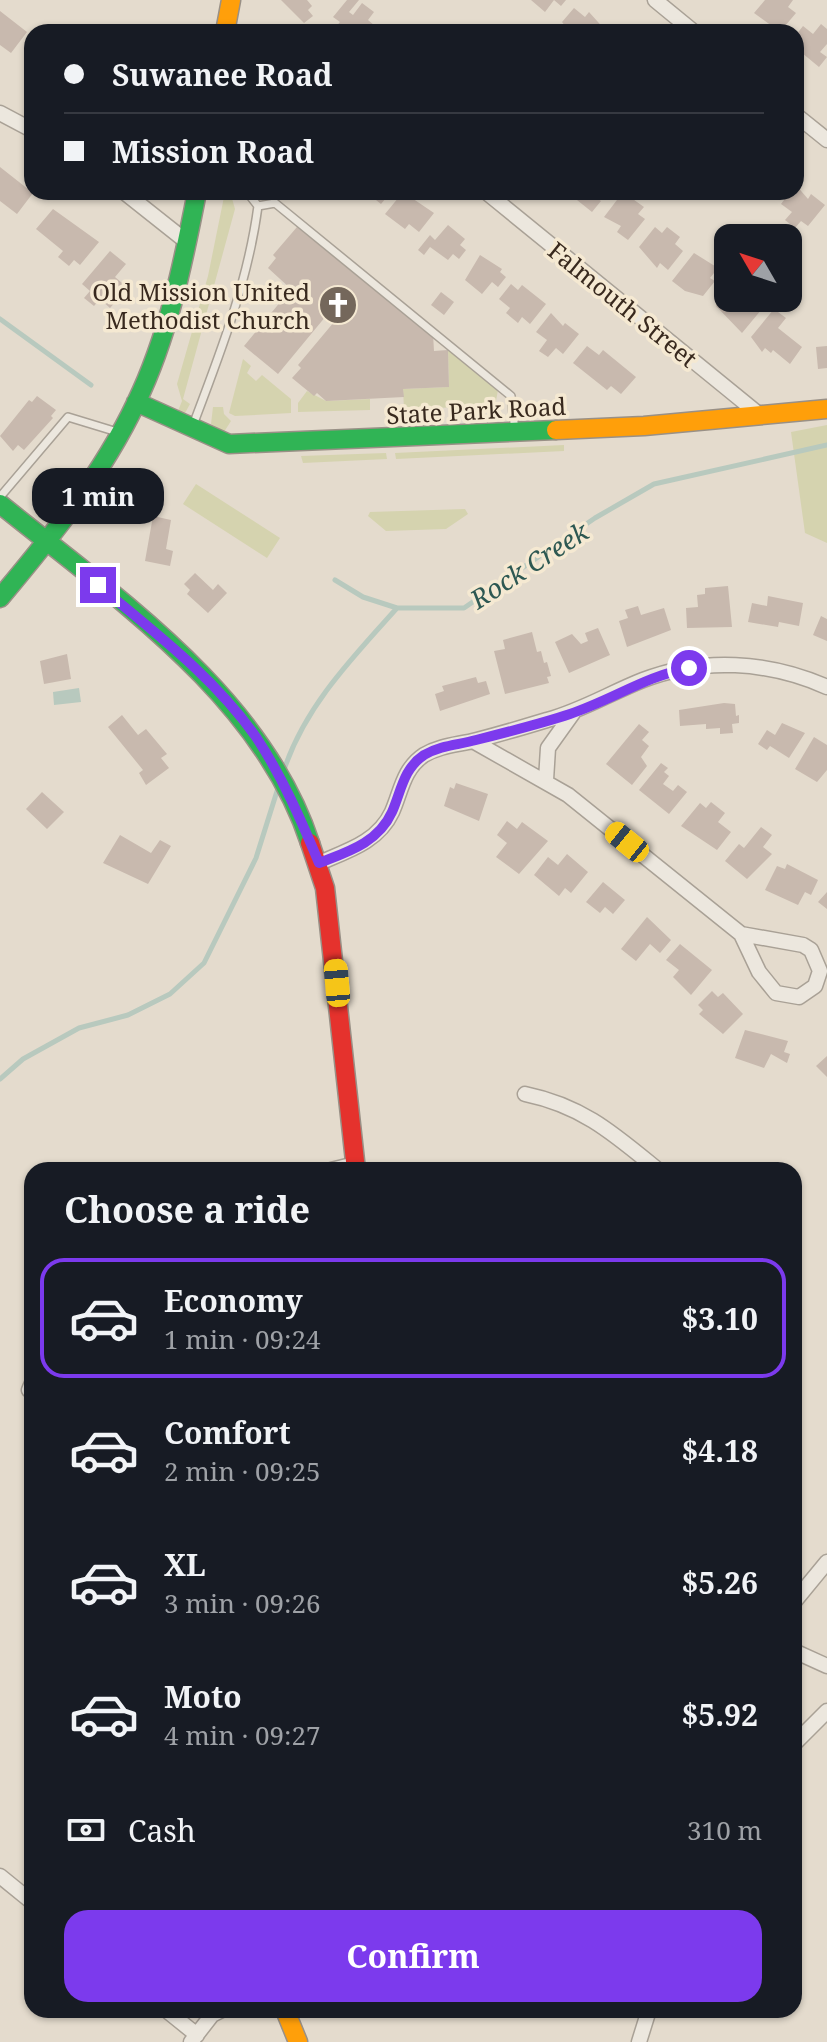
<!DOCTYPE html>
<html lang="en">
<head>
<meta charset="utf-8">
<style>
  :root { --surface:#171b24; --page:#20242c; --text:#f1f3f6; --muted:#9ea1a6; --line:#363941; --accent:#7c3aed }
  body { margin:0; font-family:"Noto Serif",serif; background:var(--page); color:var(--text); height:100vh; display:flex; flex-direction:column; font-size:30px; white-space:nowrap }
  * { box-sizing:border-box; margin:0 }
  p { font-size:26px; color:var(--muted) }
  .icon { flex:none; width:44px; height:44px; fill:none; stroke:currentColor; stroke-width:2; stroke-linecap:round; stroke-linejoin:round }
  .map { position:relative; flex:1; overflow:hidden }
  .sheet { position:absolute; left:24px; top:1162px; width:778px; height:856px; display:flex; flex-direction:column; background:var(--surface); border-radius:24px; box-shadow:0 2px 6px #0004 }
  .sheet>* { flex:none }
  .top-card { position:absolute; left:24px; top:24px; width:780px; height:176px; border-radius:24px; box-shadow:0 2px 6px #0004; display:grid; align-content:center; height:176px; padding:0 40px; background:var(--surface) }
  .needle { width:52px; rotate:309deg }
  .buttons { position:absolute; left:714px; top:224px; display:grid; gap:16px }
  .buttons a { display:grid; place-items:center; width:88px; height:88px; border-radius:16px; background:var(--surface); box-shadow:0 2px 6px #0004; font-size:40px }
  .end { position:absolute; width:36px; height:36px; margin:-18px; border:10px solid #7c3aed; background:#fff; box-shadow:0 0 0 4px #fff }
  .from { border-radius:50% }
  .bubble { position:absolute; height:56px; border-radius:24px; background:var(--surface); box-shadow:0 2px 6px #0004; font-size:26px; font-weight:700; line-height:56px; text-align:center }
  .car { position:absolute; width:24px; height:48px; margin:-24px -12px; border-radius:10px; box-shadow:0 0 6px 2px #0007; background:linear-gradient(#f5c518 24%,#345 0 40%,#f5c518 0 76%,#345 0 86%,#f5c518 0) }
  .top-card b { display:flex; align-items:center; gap:28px; height:76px; font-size:30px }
  .top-card b+b { border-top:2px solid var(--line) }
  .top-card i { width:20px; height:20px; background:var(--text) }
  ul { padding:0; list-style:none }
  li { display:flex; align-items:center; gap:24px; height:120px; margin:0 16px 12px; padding:0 24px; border:4px solid transparent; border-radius:24px }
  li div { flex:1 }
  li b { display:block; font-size:30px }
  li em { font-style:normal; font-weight:700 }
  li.selected { border-color:var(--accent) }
  li>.icon { width:72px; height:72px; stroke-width:1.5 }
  h2 { padding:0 40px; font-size:36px; line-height:96px }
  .pay { display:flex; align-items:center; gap:20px; height:88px; padding:0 40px; font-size:30px }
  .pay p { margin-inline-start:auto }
  .cta { display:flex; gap:16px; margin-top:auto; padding:16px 40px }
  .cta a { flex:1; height:92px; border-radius:24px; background:var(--accent); color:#fff; font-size:32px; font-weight:700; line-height:92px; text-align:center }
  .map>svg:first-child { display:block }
  .green { fill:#d5d3af }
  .water { fill:#b8c9be }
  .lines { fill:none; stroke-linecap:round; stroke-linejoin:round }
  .stream { stroke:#b8c9be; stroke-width:5 }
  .building { fill:#c8b9ae }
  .lane-casing { stroke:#a9a196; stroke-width:10 }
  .street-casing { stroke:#a9a196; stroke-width:17 }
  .fast-casing { stroke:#999086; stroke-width:21 }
  .slow-casing { stroke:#999086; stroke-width:21 }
  .jam-casing { stroke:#999086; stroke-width:21 }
  .lane { stroke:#ece7de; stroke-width:7 }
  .street { stroke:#ece7de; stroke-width:14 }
  .fast { stroke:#30b455; stroke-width:18 }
  .slow { stroke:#ff9f0a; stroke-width:18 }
  .jam { stroke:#e5322d; stroke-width:18 }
  .route { stroke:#7c3aed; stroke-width:10 }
  .labels { text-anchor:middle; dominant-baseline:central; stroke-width:7; stroke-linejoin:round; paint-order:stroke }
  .poi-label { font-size:24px; fill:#38291e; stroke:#f5e9d2; text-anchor:end }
  .street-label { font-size:24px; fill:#38291e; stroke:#f5e9d2 }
  .water-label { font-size:26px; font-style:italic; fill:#2d5852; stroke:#f5e9d2 }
</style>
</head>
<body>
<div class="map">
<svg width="827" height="2042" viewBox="0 0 827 2042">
  <rect width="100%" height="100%" fill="#e4dbcd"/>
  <path class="green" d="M225,192L231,195L235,209L183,399L190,404L185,413L178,411L182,401L177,384L208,276Z
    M448,350L498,390L495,406L404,409L403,389L449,387Z
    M243,359L251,366L247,373L256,381L262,375L291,399V413L235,416L229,413Z
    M307,391L326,401L370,399V410L298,412V403Z
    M213,407H223L224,414L231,421L224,432L211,424Z
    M827,425V543L805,533L791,432Z
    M564,445V451L396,459L395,453Z
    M386,453L387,459L303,463L301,456Z
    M196,484L280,538L267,558L183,504Z
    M465,509L468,514L446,529L386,531L368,516L370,512Z"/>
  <path class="water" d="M79,688L81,702L54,705L53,692Z"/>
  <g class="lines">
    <path class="stream" d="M0,319L91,385
      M335,580L363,597L397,608
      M284,770C305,706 353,657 397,608H464L595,518L654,484L827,445
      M0,1079L23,1059L79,1028L128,1015L170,994L204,963L256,858L278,788"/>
  </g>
  <path class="building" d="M281,0H307L312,6L308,10L313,16L304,23Z
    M347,0H359L349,12L353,15L362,3L374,12L368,20L375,26L371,32H339L334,29L340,22L333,17Z
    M531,0H566L561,6L554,0L545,12Z
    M765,0H793L788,7L796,13L780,32L754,13Z
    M574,8L585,17L589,12L607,32H570L562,22Z
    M0,11L27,32L11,53L0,45Z
    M821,24L827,29V44L820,52L827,57L819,67L796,48V35L803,26L813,34Z
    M0,167L33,193L17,214L0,201Z
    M796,185L808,199L811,194L825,205L808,226L801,221L795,228L785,220L792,212L781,204L790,192H796Z
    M366,192H391L381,204Z
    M403,192L434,213L419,232L409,224L405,229L385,214Z
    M567,192H598L595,197L601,201L592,212Z
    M623,192L644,207L638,214L645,219L628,240L617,232L621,226L604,217Z
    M53,209L99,242L80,265L74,260L69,266L58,257L63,251L36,229Z
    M448,225L465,239L460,245L466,250L459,259L453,254L448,260L430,247L424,255L418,250L430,235L435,240Z
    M297,227L433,334L434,351L448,350L449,387L403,389L404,397L326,401L317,393L314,396L292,378L301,368L298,365L334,322L326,316L278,374L244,346L291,289L268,268L276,258L273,255Z
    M655,227L662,233L667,227L680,237L675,244L683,251L668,270L660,263L657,268L639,247Z
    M110,251L126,264L115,277L128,288L110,308L100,299L94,306L84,298L90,291L82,284Z
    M694,253L718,268L710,278L715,281L703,296L685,291L672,281Z
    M480,255L502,269L500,272L506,277L498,287L492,282L482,294L465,280Z
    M511,284L518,290L522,285L546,304L530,324L522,317L518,323L506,313L510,308L499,299Z
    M728,291V298H759L766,304L742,333L716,306Z
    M441,292L454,302L444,315L431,305Z
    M774,309L786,318L778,328L802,347L790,364L773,350L771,353L765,348L762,352L751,337Z
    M551,313L563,326L565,323L579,334L563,354L556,348L548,357L539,351L547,340L536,332Z
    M587,346L599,355L603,350L636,377L621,394L611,386L607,390L573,363Z
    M827,346V368L818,369L816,347Z
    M37,396L56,410L51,416L53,418L24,450L18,445L13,451L0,436L29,400L32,402Z
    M153,516L171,520L166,549L173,551L170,566L145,561Z
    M195,573L213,590L218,584L227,593L208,613L187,594L190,590L184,584Z
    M728,586L732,627L687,628L686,608L698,607L697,595L705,594V588Z
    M768,596L803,603L799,626L779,622L778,627L748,622L752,603L767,606Z
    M638,606L641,615L664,608L671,630L627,647L619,621L628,618L625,610Z
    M821,616L827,619V641L813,635Z
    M598,628L610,655L569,673L555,642L572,634L581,644L588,641L585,633Z
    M532,632L537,652L541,651L544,663L547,662L551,676L547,677L549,683L505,694L494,651L505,649L503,640Z
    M67,654L71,679L44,684L40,661Z
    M476,677L478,683L486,681L490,694L440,711L435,694L444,691L442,686Z
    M724,703L735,704L736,716L739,715V723L732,724L733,733L720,734V728L706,729V724L680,726L679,710Z
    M122,715L138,735L146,729L167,754L161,758L169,768L146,785L139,773L143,770L108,727Z
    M782,723L805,733L789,758L770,746L767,750L758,744L767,730L775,735Z
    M639,724L649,732L642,740L649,746L641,757L647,766L632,785L606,764Z
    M814,737L827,745V770L817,782L795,769Z
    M661,763L668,768L664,772L669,776L663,784L673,791L678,785L687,792L669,814L639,790Z
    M456,783L488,794L479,821L444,806L450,787L454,789Z
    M42,792L64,812L47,829L26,809Z
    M711,802L725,813L718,822L731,832L717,850L681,826L700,803L706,808Z
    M507,821L517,829L522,822L548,841L519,874L496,857L507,843L497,835Z
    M761,827L772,835L763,847L772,854L747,879L725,861L739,844L744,848Z
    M120,835L151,853L160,840L171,846L148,884L103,863Z
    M567,854L588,872L571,893L565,888L559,896L534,875L548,857L558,865Z
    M787,864L818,880L811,895L805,892L798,905L765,890L777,866L785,869Z
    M603,882L625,900L613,914L605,907L600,913L586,902Z
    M827,892V909L818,902Z
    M647,917L671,940L660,953L650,944L636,961L621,949Z
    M680,944L712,970L691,995L673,977L679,970L666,960Z
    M712,991L718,997L723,993L743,1014L723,1034L699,1014L703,1010L698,1005Z
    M745,1030L788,1041L784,1052L790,1054L787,1063L771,1054L764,1068L735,1058Z
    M827,1056V1077L816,1066Z"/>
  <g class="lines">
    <defs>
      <path id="lane" d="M258,206L275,203L511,396L515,431
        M193,425C220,354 248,282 258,206L247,192
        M0,497L68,417L114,431"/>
      <path id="street" d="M655,0L694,32
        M0,113L32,130
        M796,115L827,140
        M124,192L187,242
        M486,192L761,416
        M473,741L568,795L741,934L803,945L811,950L820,971L815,986L799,997L776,993L759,972L741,934
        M546,780L548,748L573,713
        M319,863C347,851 378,842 392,812C401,792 403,769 424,755C441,745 458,745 477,740C500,734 524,727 547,720C581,711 610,693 643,680C702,657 769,661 827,687
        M525,1094C583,1106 614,1134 658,1170
        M331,1170L355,1164
        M29,1390L32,1383
        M794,1602L827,1562
        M794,1651L827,1666
        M794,1744L827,1711
        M0,1876L32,1902
        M166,2010L197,2035
        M191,2042L212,2015L222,2010
        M639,2042L649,2010"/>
      <path id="fast" d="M136,402L229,444L556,430
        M0,504C115,597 262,696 310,843
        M0,598C51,537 102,475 136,403C168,337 183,264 197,192"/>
      <path id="slow" d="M225,32L231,0
        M556,430L644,426L827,409
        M285,2010L298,2042"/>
      <path id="jam" d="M310,843L325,888L356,1170"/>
    </defs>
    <use href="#lane" class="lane-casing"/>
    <use href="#street" class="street-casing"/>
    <use href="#fast" class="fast-casing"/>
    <use href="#slow" class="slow-casing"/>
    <use href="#jam" class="jam-casing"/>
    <use href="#lane" class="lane"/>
    <use href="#street" class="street"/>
    <use href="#fast" class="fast"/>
    <use href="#slow" class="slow"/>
    <use href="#jam" class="jam"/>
  </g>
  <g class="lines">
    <path class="route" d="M98,585C154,632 214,677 256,737C282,776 301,820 319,863C347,852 378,843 392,812C401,792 403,769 424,755C441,745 458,745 476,740C508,732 540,724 570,714C612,700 646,676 689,668"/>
  </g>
  <defs>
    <symbol id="church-disc" viewBox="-11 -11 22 22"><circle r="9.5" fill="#74675b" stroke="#f5e9d2"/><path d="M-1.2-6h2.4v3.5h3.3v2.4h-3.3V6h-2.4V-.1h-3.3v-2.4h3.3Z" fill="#fff"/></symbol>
  </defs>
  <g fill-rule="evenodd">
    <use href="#church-disc" x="316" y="283" width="44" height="44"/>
  </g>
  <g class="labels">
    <g class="poi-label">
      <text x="310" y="291">Old Mission United<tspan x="310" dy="28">Methodist Church</tspan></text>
    </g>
    <g class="street-label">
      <text transform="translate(623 304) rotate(39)">Falmouth Street</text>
      <text transform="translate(476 410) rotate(-3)">State Park Road</text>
    </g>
    <g class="water-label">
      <text transform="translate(529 565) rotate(-33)">Rock Creek</text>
    </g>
  </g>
</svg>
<div class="buttons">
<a><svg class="needle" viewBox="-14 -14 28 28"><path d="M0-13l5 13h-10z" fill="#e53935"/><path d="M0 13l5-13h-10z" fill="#9ea1a6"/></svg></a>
</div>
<i class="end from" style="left:689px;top:668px"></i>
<i class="end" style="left:98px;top:585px"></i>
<div class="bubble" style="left:32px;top:468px;width:132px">1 min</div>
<i class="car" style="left:627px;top:842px;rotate:309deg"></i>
<i class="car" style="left:337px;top:983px;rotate:355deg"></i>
<div class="top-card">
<b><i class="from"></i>Suwanee Road</b>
<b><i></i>Mission Road</b>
</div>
<section class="sheet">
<h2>Choose a ride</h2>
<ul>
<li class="selected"><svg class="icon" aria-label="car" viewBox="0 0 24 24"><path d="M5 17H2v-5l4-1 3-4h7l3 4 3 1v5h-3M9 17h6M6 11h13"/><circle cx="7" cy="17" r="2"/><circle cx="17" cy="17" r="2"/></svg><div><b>Economy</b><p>1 min · 09:24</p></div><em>$3.10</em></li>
<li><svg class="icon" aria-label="car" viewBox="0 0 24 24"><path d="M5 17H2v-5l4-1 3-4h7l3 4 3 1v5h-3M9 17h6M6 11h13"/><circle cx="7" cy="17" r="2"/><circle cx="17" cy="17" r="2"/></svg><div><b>Comfort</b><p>2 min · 09:25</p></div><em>$4.18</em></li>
<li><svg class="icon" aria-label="car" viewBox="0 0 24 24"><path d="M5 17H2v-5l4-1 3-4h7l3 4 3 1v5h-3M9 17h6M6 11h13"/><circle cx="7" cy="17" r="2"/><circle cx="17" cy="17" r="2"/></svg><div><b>XL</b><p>3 min · 09:26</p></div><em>$5.26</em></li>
<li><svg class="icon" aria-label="car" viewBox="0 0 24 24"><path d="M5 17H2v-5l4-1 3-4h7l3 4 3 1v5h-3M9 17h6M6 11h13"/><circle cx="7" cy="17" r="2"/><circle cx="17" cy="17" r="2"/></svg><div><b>Moto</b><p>4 min · 09:27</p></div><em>$5.92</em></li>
</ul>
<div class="pay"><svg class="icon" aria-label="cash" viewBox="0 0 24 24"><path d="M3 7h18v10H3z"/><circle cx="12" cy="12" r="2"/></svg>Cash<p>310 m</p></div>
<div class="cta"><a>Confirm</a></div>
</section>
</div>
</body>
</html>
